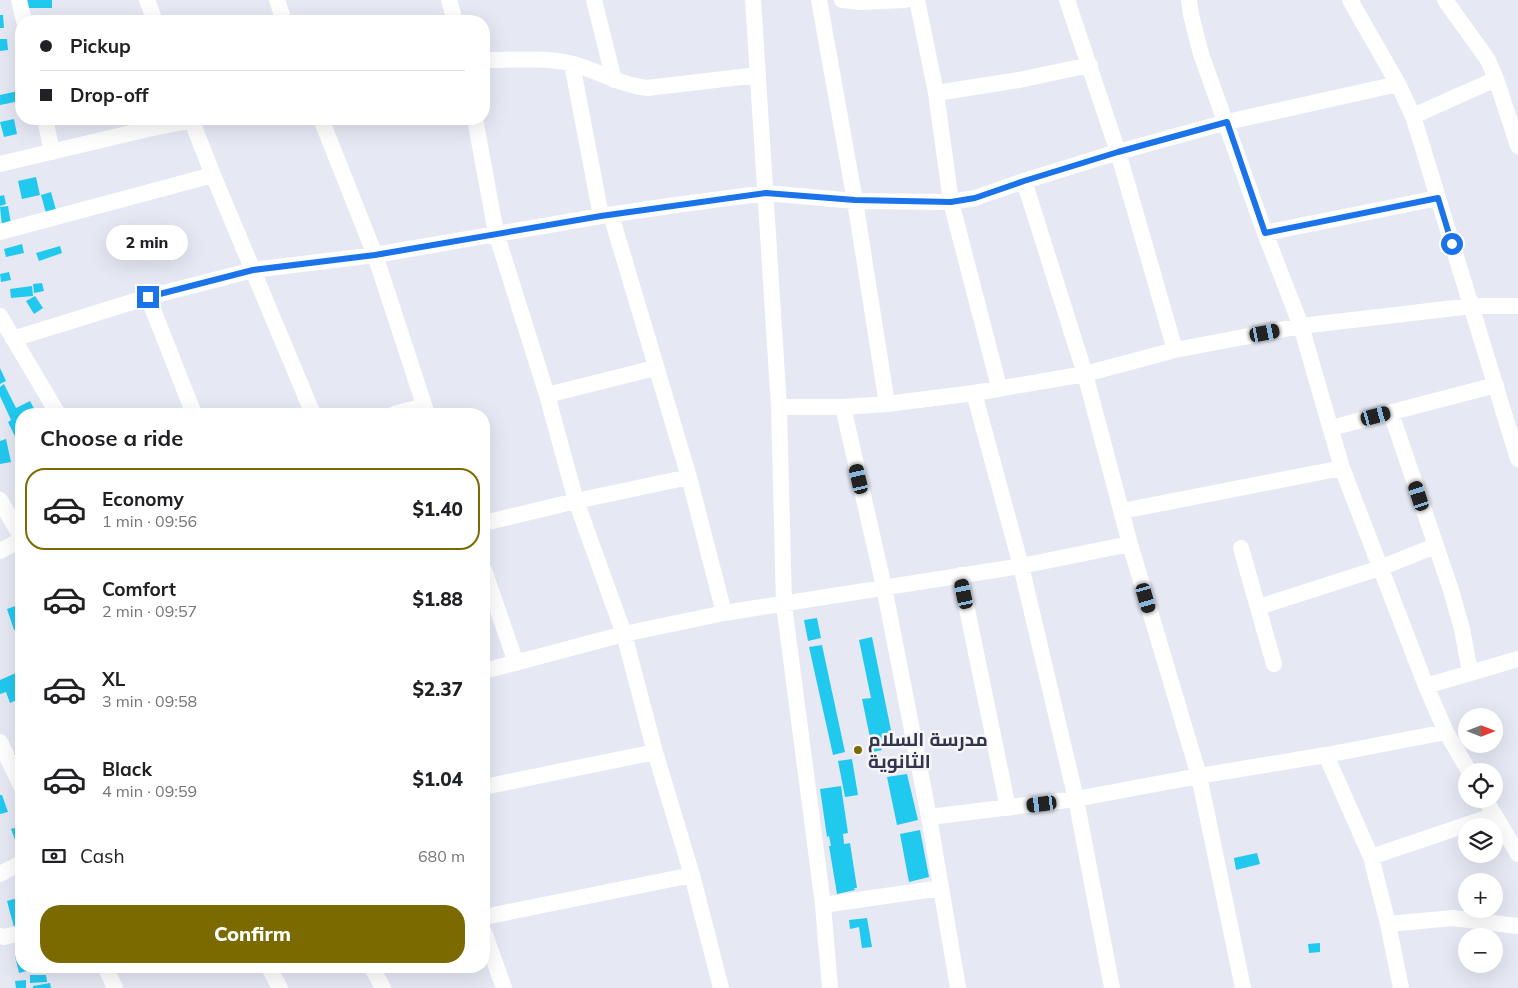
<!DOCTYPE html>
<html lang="en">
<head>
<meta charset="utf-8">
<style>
  :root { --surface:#fff; --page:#f2f2f2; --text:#202124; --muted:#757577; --line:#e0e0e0; --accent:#7a6a00 }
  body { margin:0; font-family:Mulish,Cairo,sans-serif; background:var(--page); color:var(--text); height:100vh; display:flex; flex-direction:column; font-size:19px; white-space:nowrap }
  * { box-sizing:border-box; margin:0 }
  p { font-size:16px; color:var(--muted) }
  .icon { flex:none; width:28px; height:28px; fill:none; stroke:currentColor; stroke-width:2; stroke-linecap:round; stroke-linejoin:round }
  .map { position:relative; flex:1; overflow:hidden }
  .panel { position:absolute; left:15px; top:408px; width:475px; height:565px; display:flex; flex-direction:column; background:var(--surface); border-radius:20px; box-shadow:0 5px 20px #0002 }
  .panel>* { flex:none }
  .hud { position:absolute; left:15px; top:15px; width:475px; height:110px; border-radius:20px; box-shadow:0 5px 20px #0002; display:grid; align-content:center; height:110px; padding:0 25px; background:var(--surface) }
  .needle { width:32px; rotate:90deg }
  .controls { position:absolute; left:1458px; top:708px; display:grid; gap:10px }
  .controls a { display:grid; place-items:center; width:45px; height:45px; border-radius:50%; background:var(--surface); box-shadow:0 5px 20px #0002; font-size:25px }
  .end { position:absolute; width:22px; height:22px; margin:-11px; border:6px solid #1a73e8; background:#fff; box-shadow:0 0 0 2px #fff }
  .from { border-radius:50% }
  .bubble { position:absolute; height:35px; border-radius:18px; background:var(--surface); box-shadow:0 5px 20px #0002; font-size:16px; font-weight:800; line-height:35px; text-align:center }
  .car { position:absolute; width:15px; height:30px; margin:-15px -8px; border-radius:6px; box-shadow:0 0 4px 1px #0007; background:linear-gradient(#222 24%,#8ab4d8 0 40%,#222 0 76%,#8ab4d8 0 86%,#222 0) }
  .hud b { display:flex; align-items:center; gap:18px; height:48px; font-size:19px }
  .hud b+b { border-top:1px solid var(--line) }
  .hud i { width:12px; height:12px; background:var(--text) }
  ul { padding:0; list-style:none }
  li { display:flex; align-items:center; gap:15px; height:82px; margin:0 10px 8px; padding:0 15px; border:2px solid transparent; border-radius:20px }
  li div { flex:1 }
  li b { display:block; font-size:19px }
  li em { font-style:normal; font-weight:800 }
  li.selected { border-color:var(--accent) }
  li>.icon { width:45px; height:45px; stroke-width:1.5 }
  h2 { padding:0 25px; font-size:22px; line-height:60px }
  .pay { display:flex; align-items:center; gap:12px; height:55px; padding:0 25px; font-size:19px }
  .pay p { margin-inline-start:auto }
  .action { display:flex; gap:10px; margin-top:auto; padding:10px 25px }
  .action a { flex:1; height:58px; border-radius:20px; background:var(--accent); color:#fff; font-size:20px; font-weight:800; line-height:58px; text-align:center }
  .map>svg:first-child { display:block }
  .building { fill:#22c9ef }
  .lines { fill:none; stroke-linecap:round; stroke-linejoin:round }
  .minor { stroke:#fff; stroke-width:16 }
  .route { stroke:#1a73e8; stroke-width:6 }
  .poi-dot { fill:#7a6a00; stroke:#f6f6f6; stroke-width:2 }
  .labels { text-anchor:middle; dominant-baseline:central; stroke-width:5; stroke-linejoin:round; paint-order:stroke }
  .poi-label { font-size:19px; font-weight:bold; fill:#32354d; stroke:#f6f6f6; text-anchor:start }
</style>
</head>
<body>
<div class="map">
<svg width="1518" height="988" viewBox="0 0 1518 988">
  <rect width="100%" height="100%" fill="#e6e8f4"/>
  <path class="building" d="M25,0H52V8H25Z
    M0,15H3L4,28H0Z
    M57,15L58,21H32L31,20Z
    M0,39H7L8,50L0,51Z
    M18,91L20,101L0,105V95Z
    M14,119L17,134L4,137L0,122Z
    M36,177L40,195L22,199L18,181Z
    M51,192L56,210L46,213L41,195Z
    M4,195L6,204L0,206V196Z
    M8,206L11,224L2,226L0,207Z
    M22,244L24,253L6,257L4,249Z
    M60,246L62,253L39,261L36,253Z
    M9,272L11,280L1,282L0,274Z
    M42,283L44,291L34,293L33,284Z
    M32,286L33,296L11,298L10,289Z
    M35,296L43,308L34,314L26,301Z
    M0,368L6,381L0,384Z
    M4,384L16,408L30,401L37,414H21V449L8,422L11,420L0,396V387Z
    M6,439L11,462L0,464V441Z
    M21,604V628L14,630L7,609Z
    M817,618L821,638L808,641L804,620Z
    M872,637L894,745L881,747L882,750L873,752L862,699L871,698L859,640Z
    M822,645L845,752L833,755L809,647Z
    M16,673L21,685V698L10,703L6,692L0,694V680Z
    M21,720V737L17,721Z
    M21,752V767L13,768L11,754Z
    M852,759L858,795L845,797L838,761Z
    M907,774L918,820L897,825L887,777Z
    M841,786L848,833L843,834L844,844L850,843L857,888H854L855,890L837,894L829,846H831L829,836L827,837L820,789Z
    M0,795H2L8,812L0,814Z
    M20,826L21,838L15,840L11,829Z
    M920,830L929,877L909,882L900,834Z
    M1257,853L1260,864L1236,870L1234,858Z
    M21,897V929L15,931L7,901Z
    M867,918L872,947L862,948L859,927L850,929L849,920Z
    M1320,943V952L1309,953L1308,944Z
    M21,954V966L42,967L19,973L15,956Z
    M30,975H46L47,982L30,983Z
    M26,980V988H16L15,981Z
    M50,983L51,988H33V986Z"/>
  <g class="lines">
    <path class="minor" d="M19,0L24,21
      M147,0L155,21
      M277,0L284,21
      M449,0L455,21
      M594,0L614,80
      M753,0L779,407L784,605L823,905L830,988
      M819,0L855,201L887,404
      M842,0L861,2L905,0
      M917,0L936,93L951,202L999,387
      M1067,0L1118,152L1175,350
      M1189,0L1191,15L1201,54L1265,233L1301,326L1342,468L1426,686L1446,732L1469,771
      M1350,0L1398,84L1413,116L1518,459
      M1445,0L1488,60L1496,79L1518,146
      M484,60C513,60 545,57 573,64C599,71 620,85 647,88L758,75
      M572,64L601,216
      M936,93L1019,80L1090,65
      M1413,116L1496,79
      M45,119L52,152
      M191,119L213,175L313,414
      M321,119L375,255L427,414
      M475,119L496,233L547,395L576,501L624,634L655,752L692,875L721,988
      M0,164L148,129L199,119
      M1024,181L1085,374L1130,544L1199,776L1243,988
      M611,215L689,477L724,613
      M0,232L213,175
      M1265,233L1438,198
      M148,297L194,414
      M0,316L58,414
      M13,339L148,297L253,270L375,255L601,216L683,204L766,193L855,201L951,202L975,198L1024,181L1118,152L1227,122L1398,84
      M974,393L1021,566L1076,799L1112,988
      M547,395L655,368
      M779,407H843L887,404L974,393L1085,374L1175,350L1301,326L1472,306H1518
      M843,407L884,587L929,817L958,988
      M1391,413L1451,590L1462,629L1470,672
      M394,414L424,406
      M1331,428L1496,385
      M0,500L21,537
      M1122,511L1342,468
      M484,523L576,501L689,477
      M1241,548L1274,664
      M0,551L21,540
      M484,570L516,663
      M960,575L1008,808
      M1259,607L1380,568L1435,546
      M484,671L624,634L724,613L1021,566L1130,544
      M1426,686L1518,659
      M0,742L21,786
      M1326,755L1371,857L1388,924L1401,988
      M484,787L655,752
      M1485,799L1518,854
      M929,817L1076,799L1199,776L1326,755L1446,732
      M1371,857L1495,815
      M0,874L21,863
      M823,905L941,888
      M484,917L692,875
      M1388,924L1453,918L1518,926
      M484,932L504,988
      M0,936L4,937L21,933
      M105,966L115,988
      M268,966L280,988
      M371,966L383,988"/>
  </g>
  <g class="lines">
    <path class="route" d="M148,297L253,270L375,255L601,216L766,193L855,200L951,202L975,198L1024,181L1118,152L1227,122L1265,233L1438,198L1452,244"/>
  </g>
  <circle class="poi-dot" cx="858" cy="750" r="5"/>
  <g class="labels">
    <g class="poi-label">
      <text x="868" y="739">مدرسة السلام<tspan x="868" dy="22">الثانوية</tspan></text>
    </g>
  </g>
</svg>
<div class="controls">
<a><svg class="needle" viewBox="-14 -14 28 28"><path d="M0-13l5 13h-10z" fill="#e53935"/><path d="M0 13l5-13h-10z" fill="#757577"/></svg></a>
<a><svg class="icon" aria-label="locate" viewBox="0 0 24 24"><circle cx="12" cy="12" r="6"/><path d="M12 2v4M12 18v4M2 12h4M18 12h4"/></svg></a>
<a><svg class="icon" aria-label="layers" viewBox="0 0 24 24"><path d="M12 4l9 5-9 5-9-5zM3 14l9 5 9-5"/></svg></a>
<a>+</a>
<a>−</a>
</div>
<i class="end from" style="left:1452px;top:244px"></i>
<i class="end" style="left:148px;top:297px"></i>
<div class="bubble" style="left:106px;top:225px;width:82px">2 min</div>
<i class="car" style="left:1265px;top:333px;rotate:79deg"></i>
<i class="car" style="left:1376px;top:416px;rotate:75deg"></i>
<i class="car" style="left:859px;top:479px;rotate:347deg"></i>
<i class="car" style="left:1419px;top:496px;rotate:342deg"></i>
<i class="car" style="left:964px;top:594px;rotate:348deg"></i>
<i class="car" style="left:1146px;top:598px;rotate:164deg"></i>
<i class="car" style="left:1042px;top:804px;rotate:263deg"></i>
<div class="hud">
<b><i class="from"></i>Pickup</b>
<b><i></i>Drop-off</b>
</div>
<section class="panel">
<h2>Choose a ride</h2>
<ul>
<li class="selected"><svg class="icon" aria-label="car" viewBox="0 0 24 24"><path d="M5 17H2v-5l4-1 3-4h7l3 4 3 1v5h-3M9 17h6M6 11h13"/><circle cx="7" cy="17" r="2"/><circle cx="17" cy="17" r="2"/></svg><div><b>Economy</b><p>1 min · 09:56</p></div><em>$1.40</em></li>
<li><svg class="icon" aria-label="car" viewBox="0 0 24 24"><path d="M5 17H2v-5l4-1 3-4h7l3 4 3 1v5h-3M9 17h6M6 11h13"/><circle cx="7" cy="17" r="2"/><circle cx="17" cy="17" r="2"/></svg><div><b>Comfort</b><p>2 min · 09:57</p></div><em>$1.88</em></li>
<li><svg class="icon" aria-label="car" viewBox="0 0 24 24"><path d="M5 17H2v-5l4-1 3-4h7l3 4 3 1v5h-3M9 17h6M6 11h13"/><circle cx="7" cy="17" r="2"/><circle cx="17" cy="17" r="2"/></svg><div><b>XL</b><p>3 min · 09:58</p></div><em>$2.37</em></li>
<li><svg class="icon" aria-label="car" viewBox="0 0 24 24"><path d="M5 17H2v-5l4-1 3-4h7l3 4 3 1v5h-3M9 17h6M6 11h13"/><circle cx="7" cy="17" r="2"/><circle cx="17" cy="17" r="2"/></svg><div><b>Black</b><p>4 min · 09:59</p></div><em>$1.04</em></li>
</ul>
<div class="pay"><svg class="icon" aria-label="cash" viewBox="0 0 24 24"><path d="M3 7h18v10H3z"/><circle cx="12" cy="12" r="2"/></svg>Cash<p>680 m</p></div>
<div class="action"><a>Confirm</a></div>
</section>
</div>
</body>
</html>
